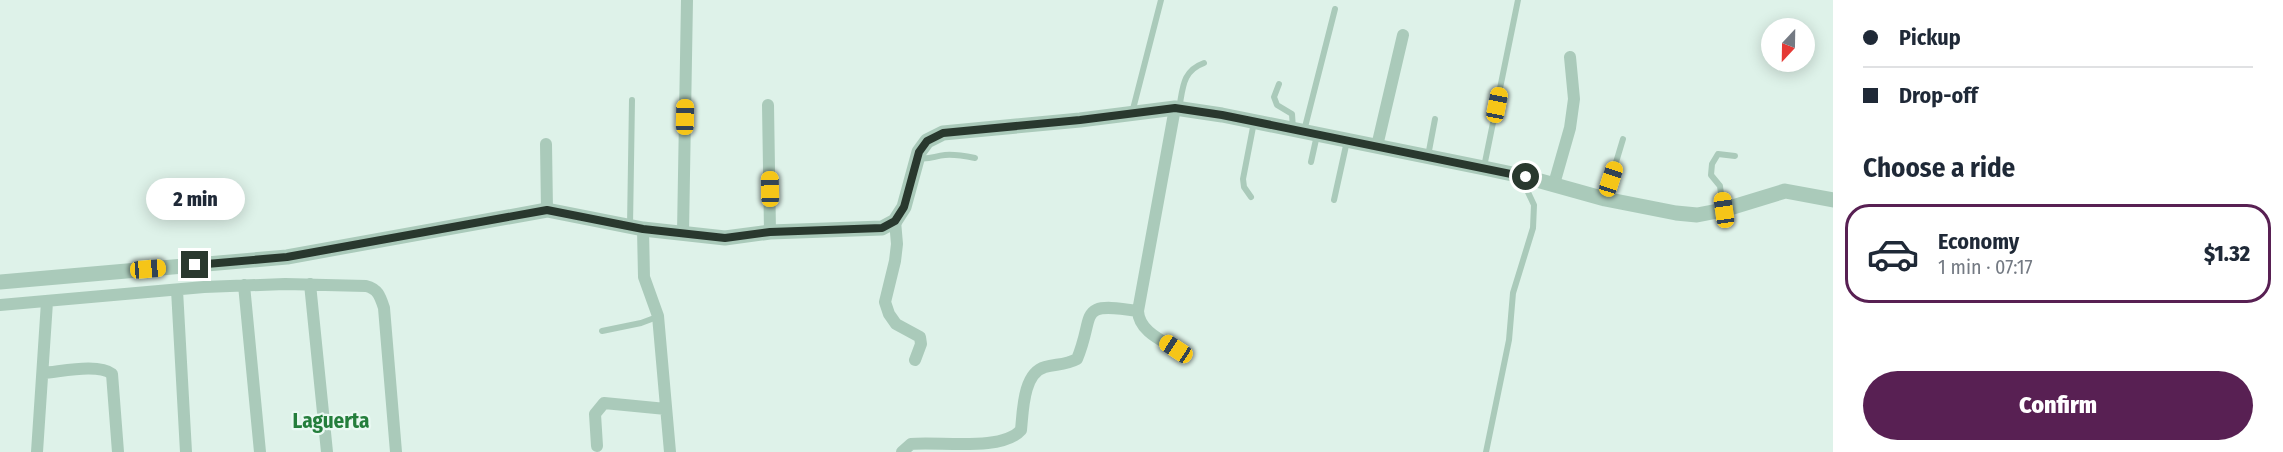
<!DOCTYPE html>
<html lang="en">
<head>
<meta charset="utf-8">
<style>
  :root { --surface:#fff; --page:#f6f6f7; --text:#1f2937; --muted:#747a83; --line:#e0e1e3; --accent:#582053 }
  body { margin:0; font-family:"Fira Sans Condensed",sans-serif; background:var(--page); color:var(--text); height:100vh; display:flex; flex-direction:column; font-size:22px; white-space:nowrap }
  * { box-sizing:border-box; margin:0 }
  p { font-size:20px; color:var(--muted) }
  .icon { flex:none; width:33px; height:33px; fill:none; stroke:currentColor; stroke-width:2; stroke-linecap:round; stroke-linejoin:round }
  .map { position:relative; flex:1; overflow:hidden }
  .panel { display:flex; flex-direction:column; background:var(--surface); width:450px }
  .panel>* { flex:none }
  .guide { display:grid; align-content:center; height:132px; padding:0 30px; background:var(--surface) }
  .needle { width:39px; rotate:202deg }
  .controls { position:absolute; left:1761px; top:18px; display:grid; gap:12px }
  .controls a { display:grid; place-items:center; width:54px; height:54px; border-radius:50%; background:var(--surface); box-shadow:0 3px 15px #0003; font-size:30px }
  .end { position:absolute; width:27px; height:27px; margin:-14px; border:8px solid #29382e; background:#fff; box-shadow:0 0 0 3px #fff }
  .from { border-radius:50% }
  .bubble { position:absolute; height:42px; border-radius:21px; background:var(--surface); box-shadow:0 3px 15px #0003; font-size:20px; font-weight:800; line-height:42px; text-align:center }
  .car { position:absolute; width:18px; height:36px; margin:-18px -9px; border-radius:8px; box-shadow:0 0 4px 2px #0007; background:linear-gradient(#f5c518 24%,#345 0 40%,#f5c518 0 76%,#345 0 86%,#f5c518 0) }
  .guide b { display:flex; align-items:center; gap:21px; height:57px; font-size:22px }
  .guide b+b { border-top:2px solid var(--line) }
  .guide i { width:15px; height:15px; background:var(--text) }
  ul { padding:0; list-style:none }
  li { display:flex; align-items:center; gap:18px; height:99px; margin:0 12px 9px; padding:0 18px; border:3px solid var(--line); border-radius:24px }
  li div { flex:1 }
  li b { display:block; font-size:22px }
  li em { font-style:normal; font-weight:800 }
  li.current { border-color:var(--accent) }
  li>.icon { width:54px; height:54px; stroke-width:1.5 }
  h2 { padding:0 30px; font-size:27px; line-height:72px }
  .primary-button { display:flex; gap:12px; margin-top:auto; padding:12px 30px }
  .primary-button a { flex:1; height:69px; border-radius:36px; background:var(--accent); color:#fff; font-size:24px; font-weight:800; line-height:69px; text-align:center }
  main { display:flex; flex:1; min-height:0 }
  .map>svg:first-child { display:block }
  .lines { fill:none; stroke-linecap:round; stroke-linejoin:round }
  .service { stroke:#aacaba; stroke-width:6 }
  .minor { stroke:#aacaba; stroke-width:12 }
  .tertiary { stroke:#aacaba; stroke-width:15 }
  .route { stroke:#29382e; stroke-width:8 }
  .labels { text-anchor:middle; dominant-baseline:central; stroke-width:4.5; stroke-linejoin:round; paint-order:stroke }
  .quarter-label { font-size:21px; font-weight:bold; fill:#247e3c; stroke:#eaf9f3 }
</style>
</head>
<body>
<main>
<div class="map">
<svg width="1833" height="452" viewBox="0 0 1833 452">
  <rect width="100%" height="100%" fill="#def2e9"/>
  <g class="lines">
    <path class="service" d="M1279,84L1274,97L1277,105L1292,114L1293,129
      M1179,109C1183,88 1182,71 1204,63
      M1132,113L1161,0
      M1304,131L1335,9
      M1428,156L1435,119
      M917,158C930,160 934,156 945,155C955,154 965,156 975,158
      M1311,162L1317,135
      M1484,167L1518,0
      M1251,197L1244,187L1243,179L1254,122
      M1605,199L1623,139
      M1334,200L1347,141
      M1723,210L1720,186L1711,175L1712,164L1718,154L1735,156
      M630,226L632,100
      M602,331L641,323L657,317
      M1486,452L1509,340L1513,293L1533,228L1534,205L1526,188V177"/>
    <path class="minor" d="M768,105L770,232
      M1175,108L1138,311C1139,331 1161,340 1176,349
      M546,144L547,210
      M1377,146L1403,35
      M1554,184L1570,128L1574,99L1570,57
      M895,221L897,244L895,261L885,302L889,314L896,324L920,337L921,344L915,360
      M643,229L644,277L658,316L670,452
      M683,233L687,0
      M310,284L327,452
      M244,285L260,452
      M177,290L186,452
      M0,305L204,287L285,284L366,286C378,289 380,296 384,308L396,452
      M43,373C60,372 98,363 112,374L118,452
      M597,446L595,414L604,403L666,409
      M37,452L47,302
      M902,452L911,444C939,441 1002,452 1021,430C1023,411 1023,373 1045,367C1056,364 1066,365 1077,359C1096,314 1075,301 1138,311"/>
    <path class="tertiary" d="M0,282L287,257L547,210L643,229L725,238L770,232L882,228L895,221L904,207L919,152L927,141L943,133L1080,120L1175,108L1222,115L1484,168L1526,177L1605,199L1676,213L1697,215L1723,210L1785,191L1833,200"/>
  </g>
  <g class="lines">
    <path class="route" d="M195,265L287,257L547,210L643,229L725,238L770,232L882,228L895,221L904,207L919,152L927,141L943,133L1080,120L1175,108L1222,115L1526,177"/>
  </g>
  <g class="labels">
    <g class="quarter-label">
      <text x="331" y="421">Laguerta</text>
    </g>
  </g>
</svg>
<div class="controls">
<a><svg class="needle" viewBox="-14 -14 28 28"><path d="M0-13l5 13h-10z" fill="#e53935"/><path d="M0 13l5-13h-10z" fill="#747a83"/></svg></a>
</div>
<i class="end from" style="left:1526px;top:177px"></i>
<i class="end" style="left:195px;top:265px"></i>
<div class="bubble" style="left:146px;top:178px;width:99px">2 min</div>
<i class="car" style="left:1497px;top:105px;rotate:11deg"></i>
<i class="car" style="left:685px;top:117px;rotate:1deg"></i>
<i class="car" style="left:1611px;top:179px;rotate:18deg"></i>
<i class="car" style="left:770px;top:189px;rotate:359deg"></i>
<i class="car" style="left:1724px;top:210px;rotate:352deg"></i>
<i class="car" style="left:148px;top:269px;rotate:85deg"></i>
<i class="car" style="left:1176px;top:349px;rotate:303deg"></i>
</div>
<section class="panel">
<div class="guide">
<b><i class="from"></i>Pickup</b>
<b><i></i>Drop-off</b>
</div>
<h2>Choose a ride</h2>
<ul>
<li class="current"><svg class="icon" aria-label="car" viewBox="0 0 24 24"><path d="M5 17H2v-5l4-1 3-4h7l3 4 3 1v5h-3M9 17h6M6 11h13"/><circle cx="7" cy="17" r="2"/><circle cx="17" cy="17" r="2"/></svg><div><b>Economy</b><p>1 min · 07:17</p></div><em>$1.32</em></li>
</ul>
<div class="primary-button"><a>Confirm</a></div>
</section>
</main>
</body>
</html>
